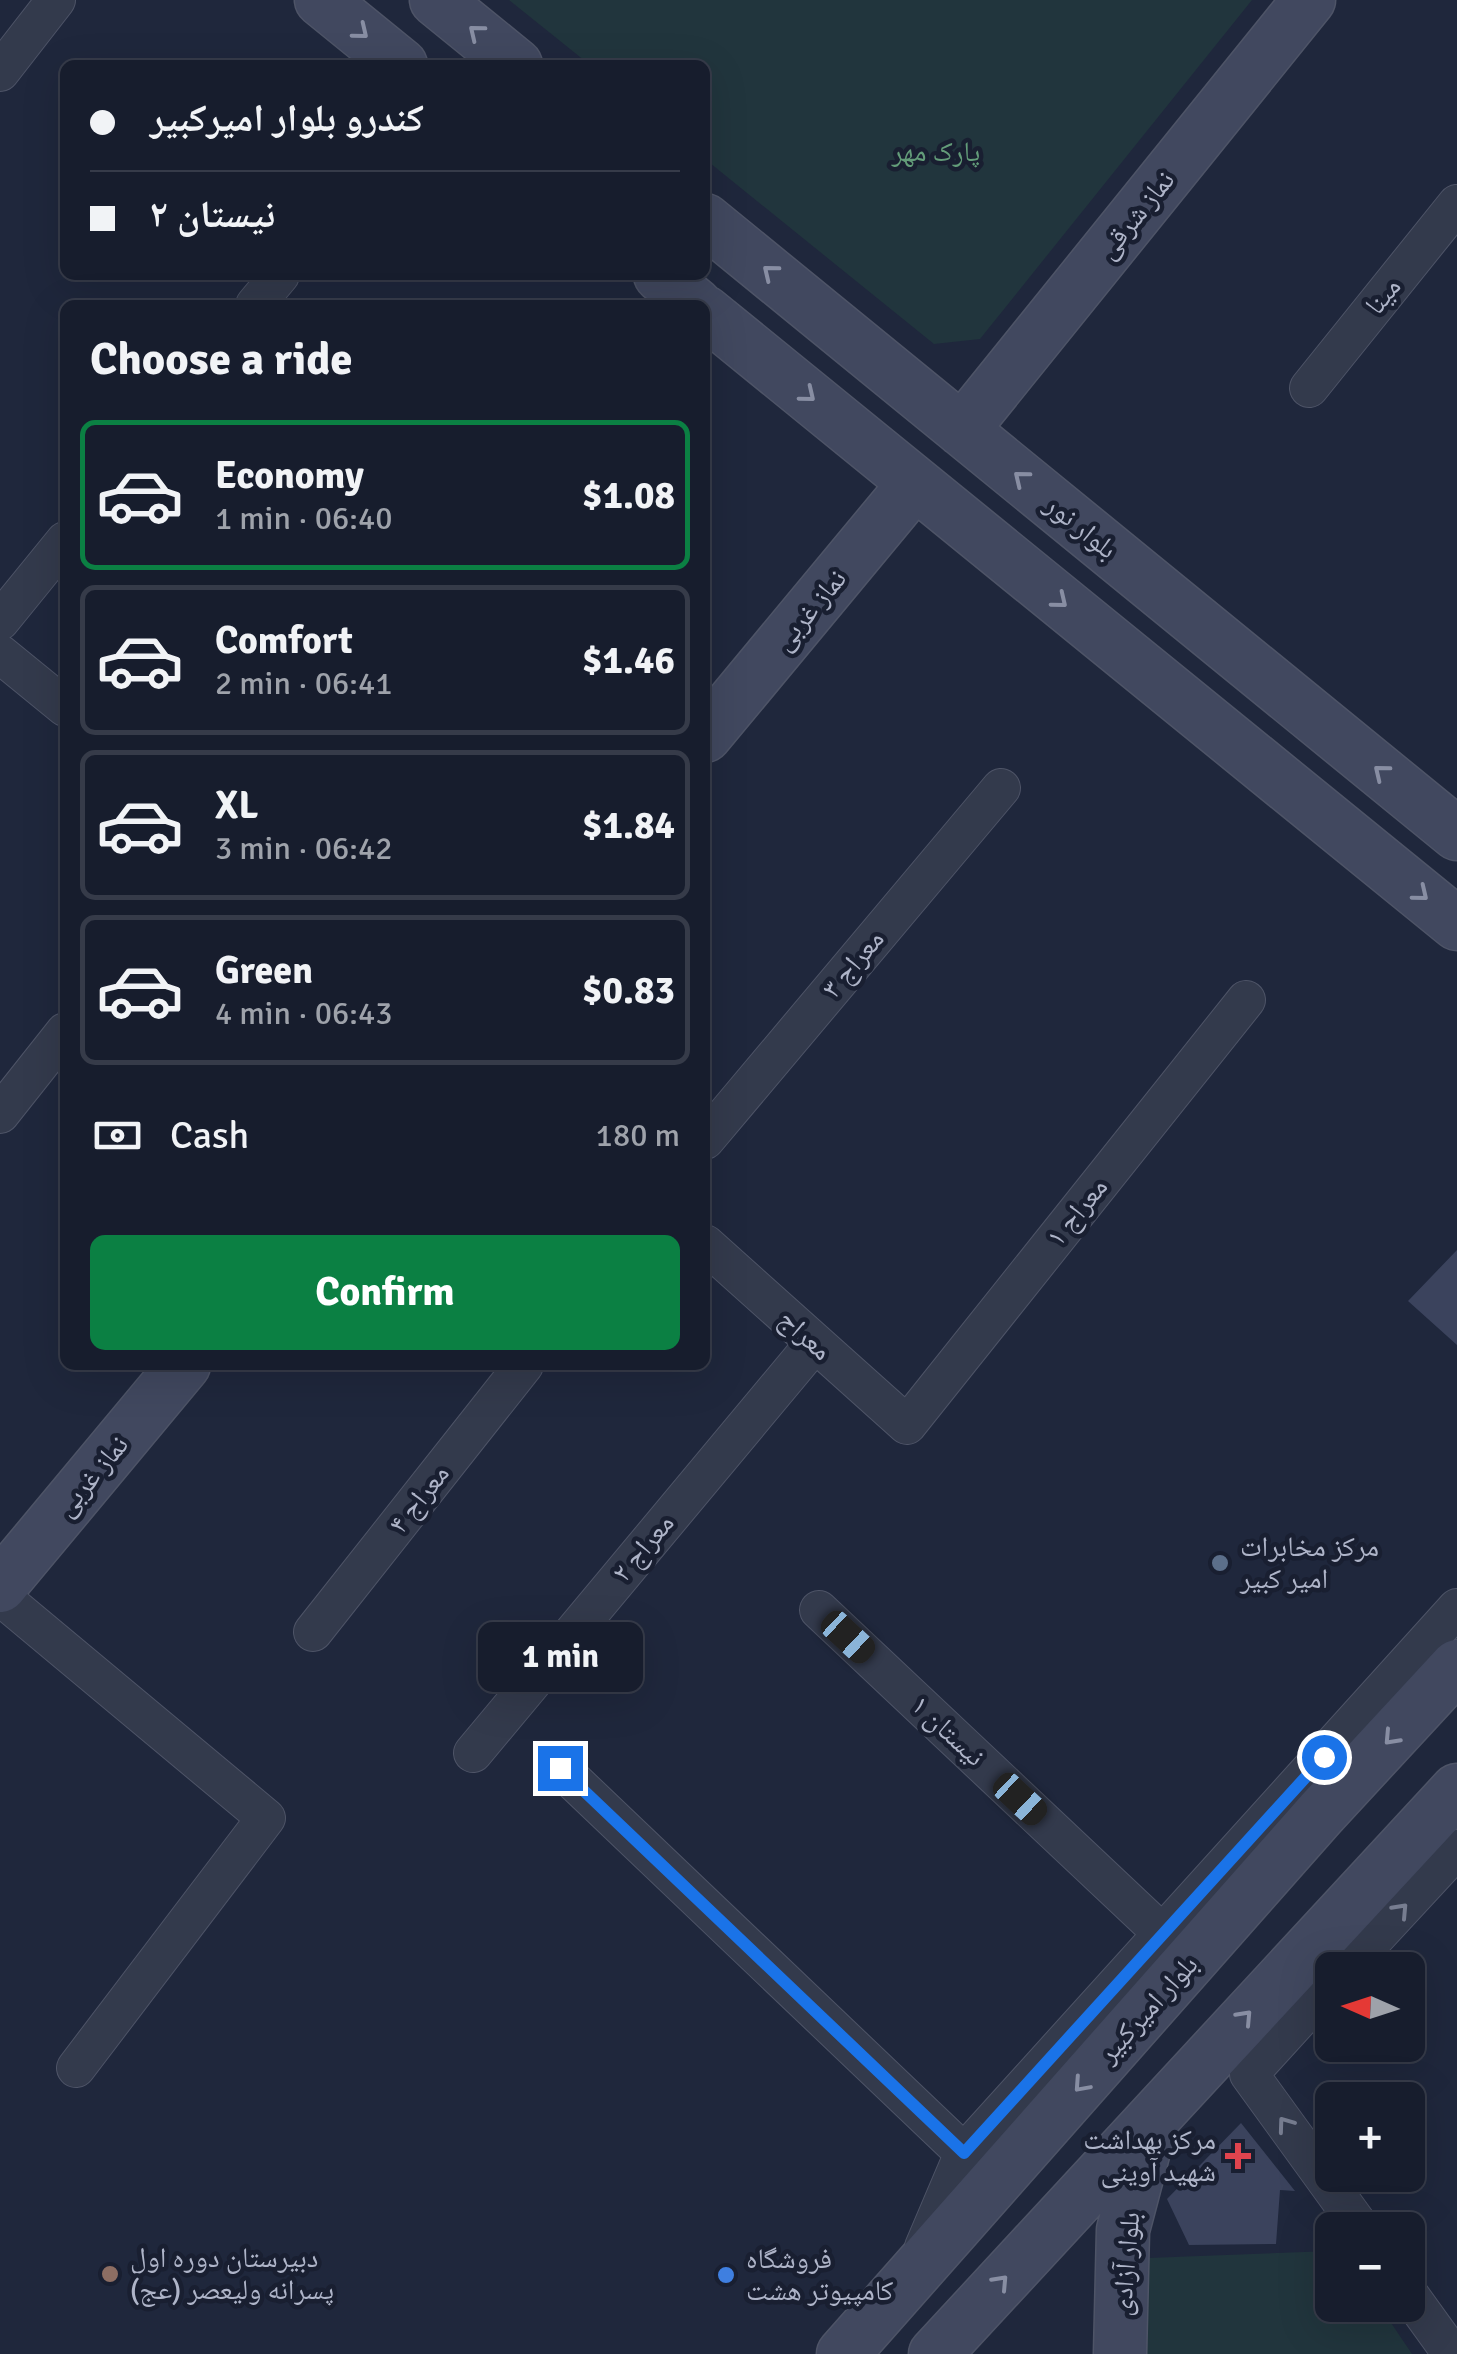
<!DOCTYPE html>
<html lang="en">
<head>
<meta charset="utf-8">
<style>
  :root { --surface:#171d2d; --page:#242a39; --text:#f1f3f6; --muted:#9ea2aa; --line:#363b49; --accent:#0b8043 }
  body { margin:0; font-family:Signika,"Noto Naskh Arabic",sans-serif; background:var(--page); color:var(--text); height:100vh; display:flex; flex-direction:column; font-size:38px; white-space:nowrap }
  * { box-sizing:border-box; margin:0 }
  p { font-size:32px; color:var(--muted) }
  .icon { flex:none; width:55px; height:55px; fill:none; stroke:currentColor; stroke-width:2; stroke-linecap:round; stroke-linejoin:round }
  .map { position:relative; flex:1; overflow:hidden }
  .sheet { position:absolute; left:60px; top:300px; width:650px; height:1070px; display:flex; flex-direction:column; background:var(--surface); border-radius:15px; box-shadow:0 10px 40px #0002,0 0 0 2px var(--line) }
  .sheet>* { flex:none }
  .banner { position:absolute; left:60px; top:60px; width:650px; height:220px; border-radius:15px; box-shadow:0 10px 40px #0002,0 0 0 2px var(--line); display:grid; align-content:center; height:220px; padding:0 30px; background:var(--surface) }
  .needle { width:65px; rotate:273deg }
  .buttons { position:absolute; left:1315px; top:1952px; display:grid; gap:20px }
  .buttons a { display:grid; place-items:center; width:110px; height:110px; border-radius:15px; background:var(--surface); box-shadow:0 10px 40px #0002,0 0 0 2px var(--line); font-size:50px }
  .end { position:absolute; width:45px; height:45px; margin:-22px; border:12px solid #1a73e8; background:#fff; box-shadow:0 0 0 5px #fff }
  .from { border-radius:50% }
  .bubble { position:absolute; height:70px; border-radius:15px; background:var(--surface); box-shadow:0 10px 40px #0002,0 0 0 2px var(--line); font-size:32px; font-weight:700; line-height:70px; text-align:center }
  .car { position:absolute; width:30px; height:60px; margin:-30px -15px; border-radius:12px; box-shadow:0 0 8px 2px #0007; background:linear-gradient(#222 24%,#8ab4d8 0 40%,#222 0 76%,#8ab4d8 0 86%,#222 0) }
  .banner b { display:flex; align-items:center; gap:35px; height:95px; font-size:38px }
  .banner b+b { border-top:2px solid var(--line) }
  .banner i { width:25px; height:25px; background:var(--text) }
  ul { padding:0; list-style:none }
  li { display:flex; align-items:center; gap:30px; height:150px; margin:0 20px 15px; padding:0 10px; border:5px solid var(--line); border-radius:15px }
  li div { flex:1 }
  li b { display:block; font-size:38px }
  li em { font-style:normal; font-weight:700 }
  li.selected { border-color:var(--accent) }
  li>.icon { width:90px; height:90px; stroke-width:1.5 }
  h2 { padding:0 30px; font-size:45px; line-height:120px }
  .pay { display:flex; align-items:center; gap:25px; height:110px; padding:0 30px; font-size:38px }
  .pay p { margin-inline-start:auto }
  .button { display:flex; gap:20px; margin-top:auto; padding:20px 30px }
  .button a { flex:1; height:115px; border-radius:15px; background:var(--accent); color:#fff; font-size:40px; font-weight:700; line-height:115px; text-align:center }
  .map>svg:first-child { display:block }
  .green { fill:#21353d }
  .building { fill:#3b435d }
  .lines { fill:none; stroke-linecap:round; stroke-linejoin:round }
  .street-casing { stroke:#4e5467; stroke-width:40 }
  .secondary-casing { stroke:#4e5467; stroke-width:55 }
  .street { stroke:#333a4c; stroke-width:38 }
  .secondary { stroke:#41485f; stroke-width:52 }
  .oneway { stroke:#888ea3 }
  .oneway2 { stroke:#777d90 }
  .route { stroke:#1a73e8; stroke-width:12 }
  .service-dot { fill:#5c6f8a; stroke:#191f31; stroke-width:4 }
  .health-dot { fill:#e0444e; stroke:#191f31; stroke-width:4 }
  .education-dot { fill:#8d6e63; stroke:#191f31; stroke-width:4 }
  .shop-dot { fill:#3f7fe0; stroke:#191f31; stroke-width:4 }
  .labels { text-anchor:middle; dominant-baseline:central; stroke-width:9; stroke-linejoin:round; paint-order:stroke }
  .park-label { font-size:28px; fill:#639c79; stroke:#191f31 }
  .street-label { font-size:28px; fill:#aeb4c8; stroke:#191f31 }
  .poi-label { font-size:28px; fill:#aeb4c8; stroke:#191f31; text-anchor:start }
</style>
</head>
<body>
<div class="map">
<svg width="1457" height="2354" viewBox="0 0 1457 2354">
  <rect width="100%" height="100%" fill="#1f273c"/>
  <path class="green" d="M509,0H1252L980,339L934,344L705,159V65H590Z
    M1332,2251V2305H1379L1412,2354H1144L1148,2258Z"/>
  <path class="building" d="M1457,1250V1345L1408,1301Z
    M1241,2123L1295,2191L1280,2190L1276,2244L1189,2245L1167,2199Z"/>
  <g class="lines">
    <defs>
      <path id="street" d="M0,72L56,0
        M255,305L280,275
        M1309,388L1457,204
        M0,621L65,541
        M0,654L65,707
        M0,1114L65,1032
        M705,1140L1001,788
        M705,1244L907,1425L1246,1000
        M0,1596L266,1818L76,2068
        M819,1610L1164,1935
        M313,1632L524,1365
        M473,1753L814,1344
        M560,1768L964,2153
        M1345,1970L1457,1849
        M1249,2074L1362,2230
        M1249,2074L1332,1983
        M924,2247L964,2153L1457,1608
        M1408,2293L1452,2354"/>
      <path id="secondary" d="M321,0L401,65
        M436,0L516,65
        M705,220L1457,834
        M660,275L696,305
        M705,312L1457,924
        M962,430L1309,0
        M705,736L915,483
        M0,1586L184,1365
        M843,2354L1321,1813L1457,1666
        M935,2354L1457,1790
        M1120,2354L1123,2230L1151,2124"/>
    </defs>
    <use href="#street" class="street-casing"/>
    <use href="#secondary" class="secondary-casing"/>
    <use href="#street" class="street"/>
    <use href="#secondary" class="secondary"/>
  </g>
  <defs><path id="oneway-chevron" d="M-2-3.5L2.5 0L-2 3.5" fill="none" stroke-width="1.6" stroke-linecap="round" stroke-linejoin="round" transform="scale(2.5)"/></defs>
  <g class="oneway">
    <use href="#oneway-chevron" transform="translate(361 32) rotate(39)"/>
    <use href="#oneway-chevron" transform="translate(476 32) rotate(-141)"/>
    <use href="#oneway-chevron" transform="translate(770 272) rotate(-141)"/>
    <use href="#oneway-chevron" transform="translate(808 395) rotate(39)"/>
    <use href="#oneway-chevron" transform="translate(1021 478) rotate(-141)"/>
    <use href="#oneway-chevron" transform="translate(1060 601) rotate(39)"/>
    <use href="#oneway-chevron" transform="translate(1381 772) rotate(-141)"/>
    <use href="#oneway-chevron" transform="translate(1421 894) rotate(39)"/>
    <use href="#oneway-chevron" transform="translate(1391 1738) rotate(133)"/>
    <use href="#oneway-chevron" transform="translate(1245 2017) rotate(-47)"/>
    <use href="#oneway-chevron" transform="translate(1081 2085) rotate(132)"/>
    <use href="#oneway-chevron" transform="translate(1001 2282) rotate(-47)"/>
  </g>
  <g class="oneway2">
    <use href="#oneway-chevron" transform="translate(1401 1910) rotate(-47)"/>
    <use href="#oneway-chevron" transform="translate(1285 2124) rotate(-126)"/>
  </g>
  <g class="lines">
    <path class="route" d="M560,1768L964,2153L1324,1757"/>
  </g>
  <circle class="service-dot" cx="1220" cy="1563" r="10"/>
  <path class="health-dot" d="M1233 2141h10v10h10v10h-10v10h-10v-10h-10v-10h10z"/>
  <circle class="education-dot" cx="110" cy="2274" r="10"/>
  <circle class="shop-dot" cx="726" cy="2275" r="10"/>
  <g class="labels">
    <g class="park-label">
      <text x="936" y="152">پارک مهر</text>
    </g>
    <g class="street-label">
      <text transform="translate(1136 215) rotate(-51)">نماز شرقی</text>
      <text transform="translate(1383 296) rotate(-51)">مینا</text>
      <text transform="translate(1081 527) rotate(39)">بلوار نور</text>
      <text transform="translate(810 610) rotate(-50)">نماز غربی</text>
      <text transform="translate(853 964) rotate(-50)">معراج ۳</text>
      <text transform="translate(1077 1212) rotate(-51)">معراج ۱</text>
      <text transform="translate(805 1335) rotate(42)">معراج</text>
      <text transform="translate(92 1476) rotate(-50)">نماز غربی</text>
      <text transform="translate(419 1499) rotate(-52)">معراج ۴</text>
      <text transform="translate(643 1548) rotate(-50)">معراج ۲</text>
      <text transform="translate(948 1731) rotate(43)">نیستان ۱</text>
      <text transform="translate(1148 2009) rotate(-48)">بلوار امیرکبیر</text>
      <text transform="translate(1126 2264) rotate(-85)">بلوار آزادی</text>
    </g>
    <g class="poi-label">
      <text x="1240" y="1547">مرکز مخابرات<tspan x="1240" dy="32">امیر کبیر</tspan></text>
      <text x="1216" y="2140" text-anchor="end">مرکز بهداشت<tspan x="1216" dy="32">شهید آوینی</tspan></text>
      <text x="130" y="2258">دبیرستان دوره اول<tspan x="130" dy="32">پسرانه ولیعصر (عج)</tspan></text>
      <text x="746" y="2259">فروشگاه<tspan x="746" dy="32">کامپیوتر هشت</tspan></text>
    </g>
  </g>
</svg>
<div class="buttons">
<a><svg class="needle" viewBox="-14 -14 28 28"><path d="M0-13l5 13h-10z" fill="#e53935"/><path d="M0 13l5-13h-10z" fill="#9ea2aa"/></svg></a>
<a>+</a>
<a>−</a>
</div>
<i class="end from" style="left:1324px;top:1757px"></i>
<i class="end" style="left:560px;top:1768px"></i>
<div class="bubble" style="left:478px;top:1622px;width:165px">1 min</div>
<i class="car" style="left:848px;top:1637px;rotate:133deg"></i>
<i class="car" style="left:1020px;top:1799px;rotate:133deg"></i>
<div class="banner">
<b><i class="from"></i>کندرو بلوار امیرکبیر</b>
<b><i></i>نیستان ۲</b>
</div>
<section class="sheet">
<h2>Choose a ride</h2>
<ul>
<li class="selected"><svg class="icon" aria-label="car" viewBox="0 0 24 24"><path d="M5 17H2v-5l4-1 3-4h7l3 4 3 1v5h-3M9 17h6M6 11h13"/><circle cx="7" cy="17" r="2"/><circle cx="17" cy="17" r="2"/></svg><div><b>Economy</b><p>1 min · 06:40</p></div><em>$1.08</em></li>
<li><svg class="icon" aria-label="car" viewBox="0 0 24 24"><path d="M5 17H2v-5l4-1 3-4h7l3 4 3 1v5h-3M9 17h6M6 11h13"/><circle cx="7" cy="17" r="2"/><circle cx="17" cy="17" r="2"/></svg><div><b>Comfort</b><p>2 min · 06:41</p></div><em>$1.46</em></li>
<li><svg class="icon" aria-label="car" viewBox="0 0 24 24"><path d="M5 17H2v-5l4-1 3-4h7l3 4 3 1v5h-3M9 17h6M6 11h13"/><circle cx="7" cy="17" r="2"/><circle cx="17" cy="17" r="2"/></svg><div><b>XL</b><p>3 min · 06:42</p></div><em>$1.84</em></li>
<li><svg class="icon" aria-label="car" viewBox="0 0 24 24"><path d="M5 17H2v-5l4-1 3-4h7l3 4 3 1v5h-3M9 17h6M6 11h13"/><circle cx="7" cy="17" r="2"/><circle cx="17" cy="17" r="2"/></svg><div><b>Green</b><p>4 min · 06:43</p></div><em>$0.83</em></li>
</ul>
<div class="pay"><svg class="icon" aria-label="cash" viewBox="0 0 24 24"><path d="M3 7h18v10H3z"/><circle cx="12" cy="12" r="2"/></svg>Cash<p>180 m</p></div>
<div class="button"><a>Confirm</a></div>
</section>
</div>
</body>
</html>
